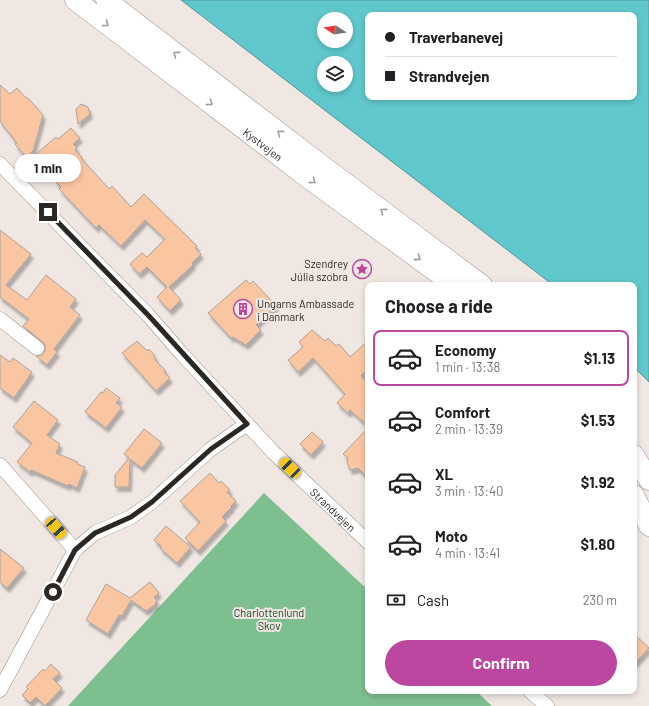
<!DOCTYPE html>
<html lang="en">
<head>
<meta charset="utf-8">
<style>
  :root { --surface:#fff; --page:#f6f6f6; --text:#202124; --muted:#757577; --line:#e0e0e0; --accent:#bb47a0 }
  body { margin:0; font-family:Barlow,sans-serif; background:var(--page); color:var(--text); height:100vh; display:flex; flex-direction:column; font-size:15px; white-space:nowrap }
  * { box-sizing:border-box; margin:0 }
  p { font-size:13px; color:var(--muted) }
  .icon { flex:none; width:22px; height:22px; fill:none; stroke:currentColor; stroke-width:2; stroke-linecap:round; stroke-linejoin:round }
  .map { position:relative; flex:1; overflow:hidden }
  .drawer { position:absolute; left:365px; top:282px; width:272px; height:412px; display:flex; flex-direction:column; background:var(--surface); border-radius:8px; box-shadow:0 2px 6px #0003 }
  .drawer>* { flex:none }
  .banner { position:absolute; left:365px; top:12px; width:272px; height:88px; border-radius:8px; box-shadow:0 2px 6px #0003; display:grid; align-content:center; height:88px; padding:0 20px; background:var(--surface) }
  .needle { width:26px; rotate:282deg }
  .fabs { position:absolute; left:317px; top:12px; display:grid; gap:8px }
  .fabs a { display:grid; place-items:center; width:36px; height:36px; border-radius:50%; background:var(--surface); box-shadow:0 2px 6px #0003; font-size:20px }
  .end { position:absolute; width:18px; height:18px; margin:-9px; border:5px solid #2a2724; background:#fff; box-shadow:0 0 0 2px #fff }
  .from { border-radius:50% }
  .bubble { position:absolute; height:28px; border-radius:14px; background:var(--surface); box-shadow:0 2px 6px #0003; font-size:13px; font-weight:700; line-height:28px; text-align:center }
  .car { position:absolute; width:12px; height:24px; margin:-12px -6px; border-radius:5px; box-shadow:0 0 3px 1px #0007; background:linear-gradient(#f5c518 24%,#345 0 40%,#f5c518 0 76%,#345 0 86%,#f5c518 0) }
  .banner b { display:flex; align-items:center; gap:14px; height:38px; font-size:15px }
  .banner b+b { border-top:1px solid var(--line) }
  .banner i { width:10px; height:10px; background:var(--text) }
  ul { padding:0; list-style:none }
  li { display:flex; align-items:center; gap:12px; height:56px; margin:0 8px 6px; padding:0 12px; border:2px solid transparent; border-radius:8px }
  li div { flex:1 }
  li b { display:block; font-size:15px }
  li em { font-style:normal; font-weight:700 }
  li.selected { border-color:var(--accent) }
  li>.icon { width:36px; height:36px; stroke-width:1.5 }
  h2 { padding:0 20px; font-size:18px; line-height:48px }
  .pay { display:flex; align-items:center; gap:10px; height:44px; padding:0 20px; font-size:15px }
  .pay p { margin-inline-start:auto }
  .primary-button { display:flex; gap:8px; margin-top:auto; padding:8px 20px }
  .primary-button a { flex:1; height:46px; border-radius:24px; background:var(--accent); color:#fff; font-size:16px; font-weight:700; line-height:46px; text-align:center }
  .map>svg:first-child { display:block }
  .forest { fill:#7ebf90 }
  .water { fill:#60c8cc; stroke:#50989a; fill-rule:evenodd }
  .building { fill:#fac6a2; stroke:#aaa39d; filter:url(#shadow) }
  .lines { fill:none; stroke-linecap:round; stroke-linejoin:round }
  .minor-casing { stroke:#9d9590; stroke-width:15 }
  .secondary-casing { stroke:#9d9590; stroke-width:21 }
  .minor { stroke:#fff; stroke-width:14 }
  .secondary { stroke:#fff; stroke-width:20 }
  .oneway { stroke:#9f9e9c }
  .route { stroke:#2a2724; stroke-width:5 }
  .labels { text-anchor:middle; dominant-baseline:central; stroke-width:4; stroke-linejoin:round; paint-order:stroke }
  .street-label { font-size:11px; fill:#2a2724; stroke:#f0e7e2 }
  .poi-label { font-size:11px; fill:#2a2724; stroke:#f0e7e2; text-anchor:end }
  .park-label { font-size:11px; fill:#154627; stroke:#f0e7e2 }
</style>
</head>
<body>
<div class="map">
<svg width="649" height="706" viewBox="0 0 649 706">
  <defs>
    <filter id="shadow"><feDropShadow dx="2.5" dy="4.5" stdDeviation="1" flood-color="#0004"/></filter>
  </defs>
  <rect width="100%" height="100%" fill="#f0e7e2"/>
  <path class="forest" d="M264,493L368,590V691H476L492,706H68Z"/>
  <path class="water" d="M181,0H649V382L634,367V285H553ZM368,15H634V97H368ZM324,19H346V41H324ZM324,63H346V85H324Z"/>
  <path class="building" d="M0,85L10,94L17,88L25,97L29,99L43,115L33,151L27,158L15,144L17,143L0,121Z
    M81,104L88,107L90,114L78,124L76,109Z
    M71,128L80,138L73,144L77,148L75,150L82,157L81,158L109,189L112,186L131,207L144,194L197,246L195,248L201,254L192,263L193,265L169,287L181,300L170,311L157,297L167,287L147,267L139,274L130,264L142,253L147,257L165,239L145,220L121,246L99,225L96,228L59,189L61,187L55,181L56,179L52,174L53,173L36,154L56,137L58,139Z
    M0,230L31,254L6,285L27,300L46,275L76,299L70,307L80,315L54,349L57,352L47,365L36,356H41L44,353L45,349V344L23,326L29,319L0,297Z
    M246,280L250,284L253,281L276,306L256,325L261,330L246,345L233,337L231,338L208,313Z
    M312,330L325,341L328,338L336,346L339,344L350,357L368,341V369L361,376L368,384V426L350,410L348,413L337,403L345,394L313,358L298,372L288,360L303,347L299,342Z
    M137,341L146,350H150L155,356V360L166,371L164,372L170,378L156,391L122,353Z
    M0,355L10,362L13,358L32,372L14,398L0,388Z
    M106,388L120,398L116,403L122,407L106,428L85,412L101,392L103,393Z
    M34,401L58,420L47,435L60,444L56,453L78,462L77,464L85,467L77,488L69,484L68,486L31,470L30,472L17,462L32,443L13,427Z
    M368,428V478L358,468L350,470L347,463L348,458L343,454Z
    M144,429L162,443L142,468L130,459L129,487H115V475L129,458L124,454Z
    M312,432L323,442L311,455L300,444Z
    M210,473L219,483L221,481L230,490L227,492L236,501L231,506L232,507L222,517L226,521L198,551L185,538L200,522L180,501Z
    M166,526L191,547L177,563L160,548L161,546L154,540Z
    M0,549L24,568L7,588L0,582Z
    M150,582L159,593L154,597L157,601L155,603L156,604L146,611L131,600L122,616L119,615L108,634L86,620L106,584L130,598Z
    M634,634L649,648L634,664Z
    M51,664L60,673L53,679L62,688L45,706L36,697L30,703L22,695L28,689L26,687L43,669L45,671Z"/>
  <g class="lines">
    <defs>
      <g id="minor">
        <path id="s1" d="M0,164L149,316L181,353L273,452L368,542"/>
        <path d="M0,319L37,348"/>
        <path d="M0,465L75,550"/>
        <path d="M0,690L75,550L95,533L131,517L152,502L211,449L247,424"/>
        <path d="M530,691L547,706"/>
      </g>
      <g id="secondary">
        <path id="s2" d="M75,0L308,178L454,285"/>
        <path d="M106,0L319,163L482,285"/>
        <path d="M634,455L649,480"/>
        <path d="M634,495L649,526"/>
      </g>
    </defs>
    <use href="#minor" class="minor-casing"/>
    <use href="#secondary" class="secondary-casing"/>
    <use href="#minor" class="minor"/>
    <use href="#secondary" class="secondary"/>
  </g>
  <defs><path id="oneway-chevron" d="M-2-3.5L2.5 0L-2 3.5" fill="none" stroke-width="1.6" stroke-linecap="round" stroke-linejoin="round"/></defs>
  <g class="oneway">
    <use href="#oneway-chevron" transform="translate(106 24) rotate(37)"/>
    <use href="#oneway-chevron" transform="translate(176 54) rotate(-143)"/>
    <use href="#oneway-chevron" transform="translate(210 103) rotate(37)"/>
    <use href="#oneway-chevron" transform="translate(280 133) rotate(-143)"/>
    <use href="#oneway-chevron" transform="translate(313 181) rotate(36)"/>
    <use href="#oneway-chevron" transform="translate(383 211) rotate(-143)"/>
    <use href="#oneway-chevron" transform="translate(418 258) rotate(36)"/>
  </g>
  <g class="lines">
    <path class="route" d="M48,212L149,316L247,424L211,449L152,502L131,517L95,533L75,550L53,592"/>
  </g>
  <defs>
    <symbol id="sight-ring" viewBox="-11 -11 22 22"><circle r="9.5" fill="#f0e7e2" stroke="#bb47a0" stroke-width="1.5"/><path d="M0-6L1.8-2.2L6-1.7L2.9 1.2L3.7 5.4L0 3.3L-3.7 5.4L-2.9 1.2L-6-1.7L-1.8-2.2Z" fill="#bb47a0"/></symbol>
    <symbol id="building-ring" viewBox="-11 -11 22 22"><circle r="9.5" fill="#f0e7e2" stroke="#bb47a0" stroke-width="1.5"/><path d="M-4-6H4V6H1V3H-1V6H-4ZM-2.5-4.3h1.7v1.8h-1.7ZM.8-4.3h1.7v1.8H.8ZM-2.5-1h1.7V.8h-1.7ZM.8-1h1.7V.8H.8Z" fill="#bb47a0"/></symbol>
  </defs>
  <g fill-rule="evenodd">
    <use href="#sight-ring" x="351" y="258" width="22" height="22"/>
    <use href="#building-ring" x="232" y="298" width="22" height="22"/>
  </g>
  <g class="labels">
    <g class="street-label">
      <text stroke="none"><textPath href="#s2" startOffset="237">Kystvejen</textPath></text>
      <text stroke="none"><textPath href="#s1" startOffset="480">Strandvejen</textPath></text>
    </g>
    <g class="poi-label">
      <text x="348" y="263">Szendrey<tspan x="348" dy="13">Júlia szobra</tspan></text>
      <text x="257" y="303" text-anchor="start">Ungarns Ambassade<tspan x="257" dy="13">i Danmark</tspan></text>
    </g>
    <g class="park-label">
      <text x="269" y="612">Charlottenlund<tspan x="269" dy="13">Skov</tspan></text>
    </g>
  </g>
</svg>
<div class="fabs">
<a><svg class="needle" viewBox="-14 -14 28 28"><path d="M0-13l5 13h-10z" fill="#e53935"/><path d="M0 13l5-13h-10z" fill="#757577"/></svg></a>
<a><svg class="icon" aria-label="layers" viewBox="0 0 24 24"><path d="M12 4l9 5-9 5-9-5zM3 14l9 5 9-5"/></svg></a>
</div>
<i class="end from" style="left:53px;top:592px"></i>
<i class="end" style="left:48px;top:212px"></i>
<div class="bubble" style="left:15px;top:154px;width:66px">1 min</div>
<i class="car" style="left:290px;top:468px;rotate:314deg"></i>
<i class="car" style="left:56px;top:528px;rotate:138deg"></i>
<div class="banner">
<b><i class="from"></i>Traverbanevej</b>
<b><i></i>Strandvejen</b>
</div>
<section class="drawer">
<h2>Choose a ride</h2>
<ul>
<li class="selected"><svg class="icon" aria-label="car" viewBox="0 0 24 24"><path d="M5 17H2v-5l4-1 3-4h7l3 4 3 1v5h-3M9 17h6M6 11h13"/><circle cx="7" cy="17" r="2"/><circle cx="17" cy="17" r="2"/></svg><div><b>Economy</b><p>1 min · 13:38</p></div><em>$1.13</em></li>
<li><svg class="icon" aria-label="car" viewBox="0 0 24 24"><path d="M5 17H2v-5l4-1 3-4h7l3 4 3 1v5h-3M9 17h6M6 11h13"/><circle cx="7" cy="17" r="2"/><circle cx="17" cy="17" r="2"/></svg><div><b>Comfort</b><p>2 min · 13:39</p></div><em>$1.53</em></li>
<li><svg class="icon" aria-label="car" viewBox="0 0 24 24"><path d="M5 17H2v-5l4-1 3-4h7l3 4 3 1v5h-3M9 17h6M6 11h13"/><circle cx="7" cy="17" r="2"/><circle cx="17" cy="17" r="2"/></svg><div><b>XL</b><p>3 min · 13:40</p></div><em>$1.92</em></li>
<li><svg class="icon" aria-label="car" viewBox="0 0 24 24"><path d="M5 17H2v-5l4-1 3-4h7l3 4 3 1v5h-3M9 17h6M6 11h13"/><circle cx="7" cy="17" r="2"/><circle cx="17" cy="17" r="2"/></svg><div><b>Moto</b><p>4 min · 13:41</p></div><em>$1.80</em></li>
</ul>
<div class="pay"><svg class="icon" aria-label="cash" viewBox="0 0 24 24"><path d="M3 7h18v10H3z"/><circle cx="12" cy="12" r="2"/></svg>Cash<p>230 m</p></div>
<div class="primary-button"><a>Confirm</a></div>
</section>
</div>
</body>
</html>
